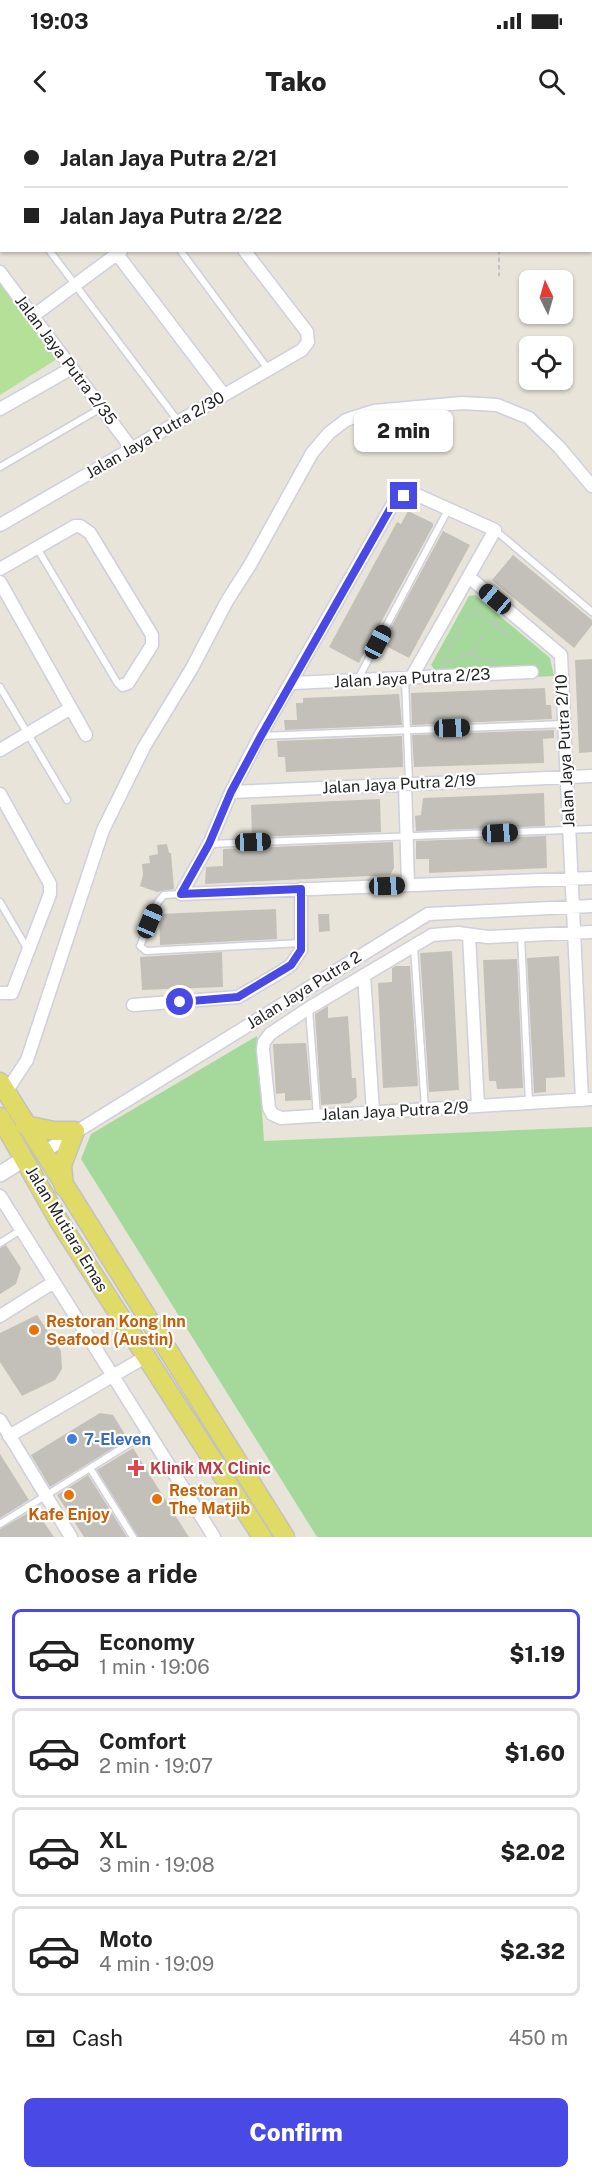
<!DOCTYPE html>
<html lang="en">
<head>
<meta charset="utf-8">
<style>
  :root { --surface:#fff; --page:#f6f6f6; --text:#222; --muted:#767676; --line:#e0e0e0; --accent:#4949e5 }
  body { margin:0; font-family:"Public Sans",sans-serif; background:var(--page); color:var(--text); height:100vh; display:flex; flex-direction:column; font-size:22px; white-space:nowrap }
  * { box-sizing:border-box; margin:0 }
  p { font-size:20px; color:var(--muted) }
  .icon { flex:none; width:33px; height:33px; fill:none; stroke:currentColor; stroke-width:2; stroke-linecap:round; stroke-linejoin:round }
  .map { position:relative; height:1417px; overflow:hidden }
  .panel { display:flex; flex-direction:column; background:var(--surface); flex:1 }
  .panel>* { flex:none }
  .guide { position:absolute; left:0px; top:0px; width:592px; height:132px; box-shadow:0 2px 4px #0004; display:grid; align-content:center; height:132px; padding:0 24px; background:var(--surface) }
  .needle { width:39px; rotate:355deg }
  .buttons { position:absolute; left:519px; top:150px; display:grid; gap:12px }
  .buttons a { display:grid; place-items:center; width:54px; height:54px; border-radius:9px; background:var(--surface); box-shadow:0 2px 4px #0004; font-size:30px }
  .end { position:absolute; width:27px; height:27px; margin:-14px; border:8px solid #4949e5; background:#fff; box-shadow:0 0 0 3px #fff }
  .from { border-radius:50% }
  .bubble { position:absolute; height:42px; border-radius:9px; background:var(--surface); box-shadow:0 2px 4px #0004; font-size:20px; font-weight:800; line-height:42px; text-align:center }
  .car { position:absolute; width:18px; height:36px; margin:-18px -9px; border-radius:8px; box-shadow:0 0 4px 2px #0007; background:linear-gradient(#222 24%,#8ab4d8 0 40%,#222 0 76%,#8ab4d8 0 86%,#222 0) }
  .guide b { display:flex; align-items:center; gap:21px; height:57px; font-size:22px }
  .guide b+b { border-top:2px solid var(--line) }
  .guide i { width:15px; height:15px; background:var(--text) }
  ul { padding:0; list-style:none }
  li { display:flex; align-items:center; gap:18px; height:90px; margin:0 12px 9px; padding:0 12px; border:3px solid var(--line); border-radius:9px }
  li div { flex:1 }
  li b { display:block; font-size:22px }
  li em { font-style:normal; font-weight:800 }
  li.current { border-color:var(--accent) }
  li>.icon { width:54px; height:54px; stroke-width:1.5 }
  h2 { padding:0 24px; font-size:27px; line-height:72px }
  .pay { display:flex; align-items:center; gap:15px; height:66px; padding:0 24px; font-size:22px }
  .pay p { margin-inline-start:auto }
  .primary-button { display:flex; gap:12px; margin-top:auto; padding:12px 24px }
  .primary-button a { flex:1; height:69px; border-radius:9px; background:var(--accent); color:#fff; font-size:24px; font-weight:800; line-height:69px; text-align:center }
  .status { display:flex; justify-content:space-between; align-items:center; height:42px; padding:0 30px; background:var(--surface); direction:ltr }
  .status svg { height:16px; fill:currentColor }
  header { display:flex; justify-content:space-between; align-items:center; height:78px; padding:0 24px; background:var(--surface); font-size:27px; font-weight:800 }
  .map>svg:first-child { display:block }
  .green { fill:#a5d99b }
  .pitch { fill:#b4e097 }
  .building { fill:#c3c0b9 }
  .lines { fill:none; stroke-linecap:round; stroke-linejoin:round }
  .service-casing { stroke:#cfcfde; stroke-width:9 }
  .minor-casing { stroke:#cfcfde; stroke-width:15 }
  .tertiary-casing { stroke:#cfcfde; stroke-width:18 }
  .primary-casing { stroke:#c2c2c2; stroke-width:21 }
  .path { stroke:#c2c2c2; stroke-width:2; stroke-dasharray:4.5 3; stroke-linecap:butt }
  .service { stroke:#fff; stroke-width:6 }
  .minor { stroke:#fff; stroke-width:12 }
  .tertiary { stroke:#fff; stroke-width:15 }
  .primary { stroke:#e0da66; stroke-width:18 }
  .route { stroke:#4949e5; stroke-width:8 }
  .food-dot { fill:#e8710a; stroke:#fff; stroke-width:2 }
  .shop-dot { fill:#3f7fe0; stroke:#fff; stroke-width:2 }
  .health-dot { fill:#e0444e; stroke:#fff; stroke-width:2 }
  .labels { text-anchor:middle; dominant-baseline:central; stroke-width:4.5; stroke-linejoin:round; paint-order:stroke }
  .street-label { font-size:16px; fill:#262626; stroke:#fff }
  .food-label { font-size:16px; font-weight:bold; fill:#c56008; stroke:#fff; text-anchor:start }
  .shop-label { font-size:16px; font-weight:bold; fill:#366cbe; stroke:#fff; text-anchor:start }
  .health-label { font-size:16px; font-weight:bold; fill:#be3a42; stroke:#fff; text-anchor:start }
</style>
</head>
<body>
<div class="status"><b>19:03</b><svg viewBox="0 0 49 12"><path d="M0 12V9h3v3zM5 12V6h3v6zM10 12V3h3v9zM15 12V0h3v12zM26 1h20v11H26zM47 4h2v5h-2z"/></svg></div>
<header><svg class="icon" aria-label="back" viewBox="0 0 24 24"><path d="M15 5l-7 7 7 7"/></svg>Tako<svg class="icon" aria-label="search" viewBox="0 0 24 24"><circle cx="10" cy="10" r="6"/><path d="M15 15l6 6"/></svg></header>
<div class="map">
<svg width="592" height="1417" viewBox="0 0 592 1417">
  <rect width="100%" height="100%" fill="#e8e4d9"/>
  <path class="green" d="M475,475L550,538L554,556L536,557L535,546L435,550L431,545L469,476Z
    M257,916L264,1021L592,1007V1417H317L81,1039L91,1014Z"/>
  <path class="pitch" d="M0,162L57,239L0,275Z"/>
  <path class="building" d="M408,391L433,403V406L359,543L329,527L397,402L401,404Z
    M443,411L470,425L409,538L382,524Z
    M513,435L592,500V505L574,528L492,460Z
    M592,539V632L579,633L575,540Z
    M545,568L546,585H551L552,599L412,605L411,573Z
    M399,574L402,605L285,610L284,600H297L296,583H303V578Z
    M554,610V618L543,619L544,643L414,647L412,615Z
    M402,616L403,647L286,652L285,637H278L277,621Z
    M544,673L545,706L416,711L415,696L421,695L423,678Z
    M380,679L381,712L252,717L251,685Z
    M546,716L547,748L429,753V739H416V721Z
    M393,722L394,748L390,755L205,764L206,747L223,746V729Z
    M167,724L169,733H171L174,769L157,772L140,766L143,755L142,744L150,743L149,736L158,734L157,725Z
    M276,789L277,819L160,825L159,794Z
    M318,794H329L330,811L319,812Z
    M452,831L459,970L429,972L420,833Z
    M222,832L223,867L142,870L140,837Z
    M559,836L565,957L546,958V972L534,973L527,838Z
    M517,839L523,968L497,969L496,961H489L483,840Z
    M396,846H410L418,966L383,968L378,863L392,862V848Z
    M328,886V898L348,896L352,958H356L357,977L350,983L321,985L315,894Z
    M306,923L311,980L285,981V973L276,974L273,924Z
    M6,1125L21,1148L16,1164L0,1174V1128Z
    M37,1195L61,1231L62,1249L55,1260L22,1276L0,1242V1213Z
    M100,1293L113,1295L128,1319L50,1367L31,1335Z
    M133,1328L173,1392L189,1417H138L97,1350Z
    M0,1334L29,1380L0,1398Z
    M88,1355L127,1417H84L57,1375Z
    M35,1389L54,1417H0V1409Z"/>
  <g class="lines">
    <defs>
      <path id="service" d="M82,0L83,2
        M569,0V2
        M0,66L2,68
        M49,130L178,301
        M180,130L268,249
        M0,347L101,288
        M495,410L592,492
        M37,428L118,564L123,565
        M358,559L449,388
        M405,559L409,663
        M0,567L67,680
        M260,616L564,604
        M209,724L592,709
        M181,774L164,775L158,782L140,826L146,831L301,823
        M0,782L28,830
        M521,816L529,983
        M414,827L425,989
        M309,889L317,996
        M0,1123L21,1110
        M90,1348L133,1417
        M0,1404L148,1312"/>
      <path id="minor" d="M19,0L20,2
        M148,0L149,2
        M329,0L330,2
        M114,130L224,275
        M0,152L132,329
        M33,196L121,131
        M0,289L72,248
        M0,405L302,230L308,222L307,212L244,130
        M0,449L75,406H80L90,413L152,515V525L128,563L123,565
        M469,457L561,535L582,980
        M0,462L86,615
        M293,563L532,552
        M0,630L71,588
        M405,664L408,765
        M231,672L592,656
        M0,674L50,764V774L12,873H0
        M181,774L209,724L231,672L260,616L394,382L415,374L495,410L411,558
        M181,774L592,758
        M592,812L488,817L458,813L432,815L309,888L270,914L264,922L263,930L269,988L272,994L281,998L592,979
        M469,815L478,986
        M364,855L373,992
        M133,885L238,877L279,853L291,845L301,830V769
        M6,972L27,940L103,710L144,627L192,548L227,481L250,445L312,333L329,313L346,300L374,291L462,283L497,285L529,298L559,327L592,366
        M42,1033L428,794L592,786
        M0,1076L214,1417
        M0,1196L54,1162
        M0,1300L71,1417
        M9,1316L147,1236"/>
      <path id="tertiary" d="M0,1054L24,1039"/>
      <path id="primary" d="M0,962L285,1417
        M0,997L59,1101L262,1417
        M25,1005L54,1011H75L62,1045L64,1067"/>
    </defs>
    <use href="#service" class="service-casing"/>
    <use href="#minor" class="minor-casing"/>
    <use href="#tertiary" class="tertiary-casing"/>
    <use href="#primary" class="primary-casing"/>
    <path class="path" d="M271,0L272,2
      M290,0L291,2
      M499,130V156
      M489,510L500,499
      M471,533L480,539L496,542
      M446,545L452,539L471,533L484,515
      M442,546C450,525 462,507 475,490L511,517"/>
    <use href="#service" class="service"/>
    <use href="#minor" class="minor"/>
    <use href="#tertiary" class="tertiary"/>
    <use href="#primary" class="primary"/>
  </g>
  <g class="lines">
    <path class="route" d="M180,882L238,877L291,845L301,830V769L181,774L209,724L231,672L261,616L394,382L404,376"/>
  </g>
  <g class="food-dot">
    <circle cx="34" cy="1210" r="6"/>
    <circle cx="69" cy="1375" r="6"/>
    <circle cx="157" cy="1379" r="6"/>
  </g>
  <circle class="shop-dot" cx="72" cy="1319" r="6"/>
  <path class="health-dot" d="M133 1339h6v6h6v6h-6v6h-6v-6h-6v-6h6z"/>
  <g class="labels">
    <g class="street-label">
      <text transform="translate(66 240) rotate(53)">Jalan Jaya Putra 2/35</text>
      <text transform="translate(155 315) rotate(-30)">Jalan Jaya Putra 2/30</text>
      <text transform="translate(412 558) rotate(-3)">Jalan Jaya Putra 2/23</text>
      <text transform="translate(565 631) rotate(-93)">Jalan Jaya Putra 2/10</text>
      <text transform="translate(399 664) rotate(-3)">Jalan Jaya Putra 2/19</text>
      <text transform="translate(304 870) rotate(-32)">Jalan Jaya Putra 2</text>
      <text transform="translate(395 991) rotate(-3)">Jalan Jaya Putra 2/9</text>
      <text transform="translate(67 1109) rotate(59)">Jalan Mutiara Emas</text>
    </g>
    <g class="food-label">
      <text x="46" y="1201">Restoran Kong Inn<tspan x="46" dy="18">Seafood (Austin)</tspan></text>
      <text x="169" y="1370">Restoran<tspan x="169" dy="18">The Matjib</tspan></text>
      <text x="69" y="1394" text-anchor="middle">Kafe Enjoy</text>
    </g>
    <g class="shop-label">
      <text x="84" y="1319">7-Eleven</text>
    </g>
    <g class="health-label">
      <text x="150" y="1348">Klinik MX Clinic</text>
    </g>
  </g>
</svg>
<div class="buttons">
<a><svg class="needle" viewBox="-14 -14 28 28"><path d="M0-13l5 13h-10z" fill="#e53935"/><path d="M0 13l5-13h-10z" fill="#767676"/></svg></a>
<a><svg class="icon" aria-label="locate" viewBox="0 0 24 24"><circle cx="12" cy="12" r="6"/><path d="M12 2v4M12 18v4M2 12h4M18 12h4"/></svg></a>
</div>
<i class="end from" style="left:180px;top:882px"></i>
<i class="end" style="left:404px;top:376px"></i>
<div class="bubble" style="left:354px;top:290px;width:99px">2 min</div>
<i class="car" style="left:495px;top:479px;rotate:310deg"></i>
<i class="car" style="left:378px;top:522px;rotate:28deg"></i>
<i class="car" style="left:452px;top:608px;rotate:88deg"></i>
<i class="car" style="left:500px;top:713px;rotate:87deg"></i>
<i class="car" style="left:253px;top:722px;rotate:88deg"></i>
<i class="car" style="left:387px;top:766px;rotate:88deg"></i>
<i class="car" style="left:150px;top:801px;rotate:23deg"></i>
<div class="guide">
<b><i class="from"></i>Jalan Jaya Putra 2/21</b>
<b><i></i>Jalan Jaya Putra 2/22</b>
</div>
</div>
<section class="panel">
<h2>Choose a ride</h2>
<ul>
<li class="current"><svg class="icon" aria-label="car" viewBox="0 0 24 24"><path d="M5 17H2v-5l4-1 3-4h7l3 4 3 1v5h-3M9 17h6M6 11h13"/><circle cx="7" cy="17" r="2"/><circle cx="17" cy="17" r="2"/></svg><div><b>Economy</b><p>1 min · 19:06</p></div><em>$1.19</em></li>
<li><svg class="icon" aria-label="car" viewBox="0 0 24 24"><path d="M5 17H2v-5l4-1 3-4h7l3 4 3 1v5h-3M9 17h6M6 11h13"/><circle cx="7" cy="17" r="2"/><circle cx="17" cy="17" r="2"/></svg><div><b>Comfort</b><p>2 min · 19:07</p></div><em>$1.60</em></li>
<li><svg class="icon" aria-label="car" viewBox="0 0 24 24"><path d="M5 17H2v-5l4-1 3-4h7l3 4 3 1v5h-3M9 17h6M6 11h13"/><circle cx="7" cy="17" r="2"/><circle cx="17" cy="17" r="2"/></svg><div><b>XL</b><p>3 min · 19:08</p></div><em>$2.02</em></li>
<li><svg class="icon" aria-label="car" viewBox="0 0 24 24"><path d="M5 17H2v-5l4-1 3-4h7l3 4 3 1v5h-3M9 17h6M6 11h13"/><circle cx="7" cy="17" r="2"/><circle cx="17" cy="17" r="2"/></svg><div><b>Moto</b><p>4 min · 19:09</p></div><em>$2.32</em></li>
</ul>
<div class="pay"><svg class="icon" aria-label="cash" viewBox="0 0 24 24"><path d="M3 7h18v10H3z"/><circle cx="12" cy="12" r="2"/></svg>Cash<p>450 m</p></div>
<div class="primary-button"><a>Confirm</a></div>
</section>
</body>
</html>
